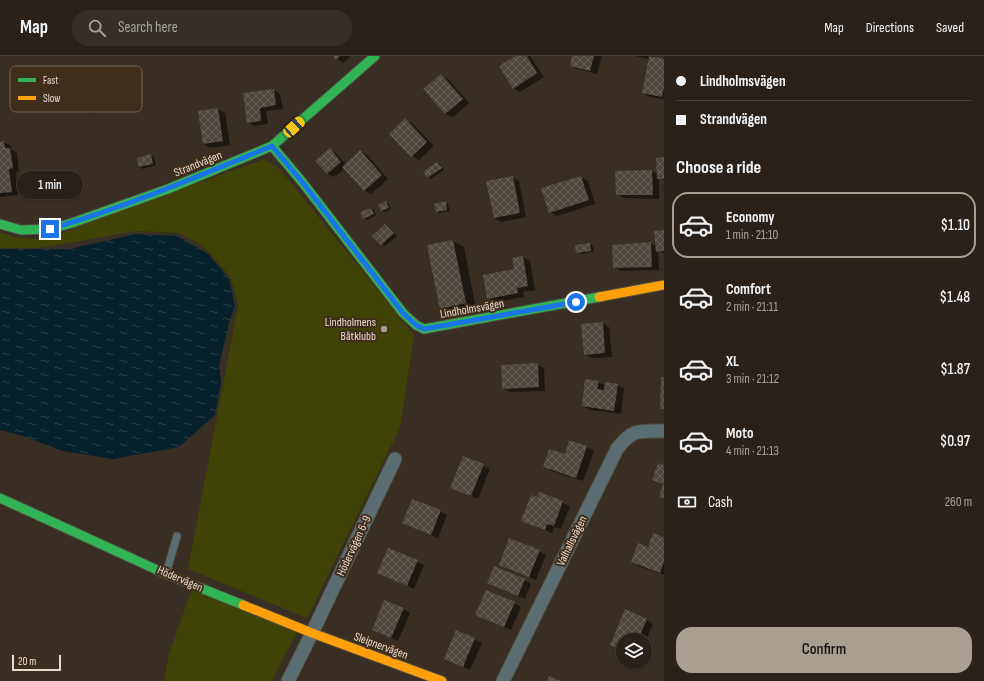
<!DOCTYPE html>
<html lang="en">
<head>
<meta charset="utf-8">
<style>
  :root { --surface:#2a221a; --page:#362f27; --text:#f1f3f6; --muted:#a5a4a2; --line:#463f39; --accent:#a99e92 }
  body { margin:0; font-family:"Sofia Sans Condensed",sans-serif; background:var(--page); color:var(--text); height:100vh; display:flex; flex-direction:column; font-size:15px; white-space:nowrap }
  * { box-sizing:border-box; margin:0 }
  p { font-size:13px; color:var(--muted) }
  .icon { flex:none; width:22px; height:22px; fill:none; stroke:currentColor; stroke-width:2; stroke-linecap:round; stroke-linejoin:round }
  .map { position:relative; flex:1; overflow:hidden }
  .side { display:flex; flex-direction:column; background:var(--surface); width:320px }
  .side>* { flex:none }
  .hud { display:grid; align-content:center; height:88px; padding:0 12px; background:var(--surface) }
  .fabs { position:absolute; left:616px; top:577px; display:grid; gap:8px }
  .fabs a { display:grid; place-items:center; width:36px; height:36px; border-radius:50%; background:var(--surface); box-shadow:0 1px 3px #0004,0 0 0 1px var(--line); font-size:20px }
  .scale { position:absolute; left:12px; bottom:10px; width:49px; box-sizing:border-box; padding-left:4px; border:2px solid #e6dace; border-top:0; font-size:11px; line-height:14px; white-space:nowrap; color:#e6dace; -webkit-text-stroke:3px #402e1b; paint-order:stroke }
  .end { position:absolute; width:18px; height:18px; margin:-9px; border:5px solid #1a73e8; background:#fff; box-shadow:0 0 0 2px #fff }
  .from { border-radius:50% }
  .bubble { position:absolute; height:28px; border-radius:14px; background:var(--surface); box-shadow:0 1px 3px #0004,0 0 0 1px var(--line); font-size:13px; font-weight:600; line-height:28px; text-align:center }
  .car { position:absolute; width:12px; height:24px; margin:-12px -6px; border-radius:5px; box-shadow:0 0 3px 1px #0007; background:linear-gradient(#f5c518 24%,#345 0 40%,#f5c518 0 76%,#345 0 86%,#f5c518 0) }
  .hud b { display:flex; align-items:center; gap:14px; height:38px; font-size:15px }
  .hud b+b { border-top:1px solid var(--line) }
  .hud i { width:10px; height:10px; background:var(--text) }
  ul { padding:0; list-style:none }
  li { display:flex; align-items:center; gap:12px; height:66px; margin:0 8px 6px; padding:0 4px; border:2px solid transparent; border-radius:16px }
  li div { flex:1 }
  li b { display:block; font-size:15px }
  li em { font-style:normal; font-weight:600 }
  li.current { border-color:var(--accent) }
  li>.icon { width:36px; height:36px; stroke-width:1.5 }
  h2 { padding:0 12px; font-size:18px; line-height:48px }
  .pay { display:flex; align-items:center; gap:10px; height:44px; padding:0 12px; font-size:15px }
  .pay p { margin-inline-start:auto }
  .primary-button { display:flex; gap:8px; margin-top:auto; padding:8px 12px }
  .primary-button a { flex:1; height:46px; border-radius:16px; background:var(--accent); color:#111; font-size:16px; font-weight:600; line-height:46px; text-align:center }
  header { display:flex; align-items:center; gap:24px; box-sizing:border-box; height:56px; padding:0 20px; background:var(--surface); border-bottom:1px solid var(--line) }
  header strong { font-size:19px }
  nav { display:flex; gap:22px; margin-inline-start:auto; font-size:14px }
  .search { width:280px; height:36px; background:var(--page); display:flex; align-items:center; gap:10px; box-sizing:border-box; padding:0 14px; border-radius:16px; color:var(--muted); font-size:15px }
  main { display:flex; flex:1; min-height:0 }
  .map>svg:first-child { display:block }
  .park { fill:#3f4305 }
  .water { fill:url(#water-ripples) }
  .shadow { fill:#0007 }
  .building { fill:url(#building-cross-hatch) }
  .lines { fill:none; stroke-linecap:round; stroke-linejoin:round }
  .lane-casing { stroke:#524a40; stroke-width:9 }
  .street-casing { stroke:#524a40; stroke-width:15 }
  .fast-casing { stroke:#524a40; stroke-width:11 }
  .slow-casing { stroke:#524a40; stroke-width:11 }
  .lane { stroke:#5a6e72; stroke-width:7 }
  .street { stroke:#5a6e72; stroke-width:13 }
  .fast { stroke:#30b455; stroke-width:9 }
  .slow { stroke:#ff9f0a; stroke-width:9 }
  .route { stroke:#1a73e8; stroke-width:5 }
  .poi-dot { fill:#a99e92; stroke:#402e1b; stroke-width:1.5 }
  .labels { text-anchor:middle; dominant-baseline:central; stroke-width:4; stroke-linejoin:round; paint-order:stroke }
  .street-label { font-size:12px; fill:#e6dace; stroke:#402e1b }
  .poi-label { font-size:12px; fill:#e6dace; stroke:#402e1b; text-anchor:end }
  .key { fill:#402e1b; stroke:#726251; stroke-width:1 }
  .key-label { font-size:11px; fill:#e6dace }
</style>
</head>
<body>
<header>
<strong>Map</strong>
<div class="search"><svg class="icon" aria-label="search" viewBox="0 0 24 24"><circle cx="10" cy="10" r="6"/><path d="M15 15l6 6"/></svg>Search here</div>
<nav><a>Map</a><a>Directions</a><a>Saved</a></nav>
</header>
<main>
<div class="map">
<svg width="664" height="625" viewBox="0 0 664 625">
  <defs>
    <pattern id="water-ripples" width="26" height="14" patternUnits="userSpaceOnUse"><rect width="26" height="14" fill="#05212b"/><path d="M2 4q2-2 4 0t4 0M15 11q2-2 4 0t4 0" fill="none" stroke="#294149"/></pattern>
    <pattern id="building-cross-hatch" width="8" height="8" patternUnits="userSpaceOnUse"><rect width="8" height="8" fill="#4f473e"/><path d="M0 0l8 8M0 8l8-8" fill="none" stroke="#686159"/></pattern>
  </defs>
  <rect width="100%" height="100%" fill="#382e23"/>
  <path class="park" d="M264,103L280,113L414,279L400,372L307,562L188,513L238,250L235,236L230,220L202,189L179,177L136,175L40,192H0V176L15,181L46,184L95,164Z
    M192,533L297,576L272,625H164L169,598Z"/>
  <path class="water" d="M136,178L177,180L208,198L229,223L235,250L229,267L219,309L221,326L215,359L179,391L113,403L63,395L20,379L0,374V193H69Z"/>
  <path class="shadow" d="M334,0H351L343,7Z
    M517,0H530L544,21L520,36L513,32Z
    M573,0H602L597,18L577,13L571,10Z
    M635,0H654V2L664,4V43L650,41L643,37L649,3Z
    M441,19L448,23L469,47L453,61L446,58L425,33Z
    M115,28L122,32L124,53L90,57L84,53Z
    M274,34L280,38L283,53L266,55L268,68L254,70L248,66Z
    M218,53L225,57L230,89L210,92L204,88Z
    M405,64L412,67L434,90L419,104L412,100L391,78Z
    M4,86L11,90V93L17,97L19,116H16L18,139L0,141V87Z
    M330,94L336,97L346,108L360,95L367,99L388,123L371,138L364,134L345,113L334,121L328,118L317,105Z
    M151,99L154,101L156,109L143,113L140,111L138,103Z
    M664,102V124L659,123V143L623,142L617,138L652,115L657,118Z
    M437,107L440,109L444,114L431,123L428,121Z
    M512,121L519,125L526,161L501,166L494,162Z
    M581,121L588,125L595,148L557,160L550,156Z
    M386,146L389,148L391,153L385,156L382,155L380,149Z
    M445,146L448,148L450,155L440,157L437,156Z
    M371,153L374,154L376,159L367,164L364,162Z
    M385,169L397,180L385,190L374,180Z
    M664,175V197L658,196L659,214L621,215L614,211L651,187L656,190Z
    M453,185L464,191L476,253L451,258L441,252L428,190Z
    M590,188L593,190L594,196L580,198L577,196L576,190Z
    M523,201L530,205L535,234L523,236L524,241L495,246L488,242L515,214Z
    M603,267L609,271L612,301L591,302L585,298Z
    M537,308L544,312L545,335L510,336L503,332Z
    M598,326L606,330L618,329L624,333L621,358L590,354L583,350Z
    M570,385L587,391L594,395L583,425L551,415L544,411L565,399Z
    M463,401L490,413L478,443L451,431Z
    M539,437L570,450L561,473L554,471L552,477L522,464L537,443Z
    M440,455L447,459L438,482L403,466Z
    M664,482V519L638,510L632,506Z
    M389,493L424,509L414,533L378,517Z
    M539,495L546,499L536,524L500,508Z
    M525,524L531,528L525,543L495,530Z
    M514,547L521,551L511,574L477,559Z
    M403,553L410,557L398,585L379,577Z
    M647,564L653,568L645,587V584H623V595L611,589Z
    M457,575L482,587L470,614L452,606Z"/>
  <path class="building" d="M333,0H340L336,4Z
    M515,0H527L537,17L513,33L499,10Z
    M572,0H594L590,15L570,10Z
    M649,0L664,3V31L662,41L642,37Z
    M441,18L463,43L445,58L423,33Z
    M274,33L276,49L260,52L261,65L247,67L243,37Z
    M218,52L223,85L203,88L198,55Z
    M405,62L427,86L411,101L389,78Z
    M4,85L5,92H10L13,112L9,113L12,136L0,137V86Z
    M330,92L341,106L327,118L315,105Z
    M360,94L382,119L364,135L342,111Z
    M151,98L153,108L139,111L137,102Z
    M664,101V123H657L656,102Z
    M437,106L442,112L427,122L423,116Z
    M652,114L653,139H616L615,115Z
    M513,120L520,157L494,162L486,125Z
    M581,120L589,144L549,157L541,132Z
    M386,145L389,152L381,155L378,149Z
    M446,145L447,154L436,156L434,148Z
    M371,152L374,158L363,163L360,156Z
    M385,168L394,177L381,189L372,180Z
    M664,174V195L656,196L654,175Z
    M453,184L466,247L440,253L427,189Z
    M651,186L652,211L613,212L612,189Z
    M590,187L591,195L576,197L575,189Z
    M523,200L528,230L517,232L518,237L487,243L483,219L514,213L512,202Z
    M603,266L605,297L584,299L581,268Z
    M538,307L539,331L502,333L501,309Z
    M661,321H664V353H660Z
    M585,323L599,325L597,333L604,334L605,326L618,328L614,355L582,350Z
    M569,384L587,390L576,422L543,411L549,393L565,398Z
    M463,400L484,408L471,440L450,432Z
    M658,407L664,409V442L659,441L663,428L652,424Z
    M539,436L563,445L554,470L547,468L545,474L521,465L531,439L537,441Z
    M412,443L441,454L431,479L402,467Z
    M653,477L664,481V506L660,517L631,506L638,487L648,491Z
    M509,482L540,494L529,521L499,509Z
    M388,492L418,504L407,530L377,517Z
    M494,510L525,523L518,540L487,527Z
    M486,534L515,546L504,571L475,559Z
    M384,544L404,552L391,582L372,574Z
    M625,553L647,563L638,584H623V595L610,589Z
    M456,574L475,582L463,611L444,603Z
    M549,620L561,625H547Z"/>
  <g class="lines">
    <defs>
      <path id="lane" d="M166,518L177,480"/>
      <path id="street" d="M288,625L312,577L395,403
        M503,625L617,393C633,372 639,375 664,375"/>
      <path id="fast" d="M272,90L303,127L403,257L416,269L424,273L599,241
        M0,168L21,174L50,173L72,167L168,133L272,90L375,0
        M0,442L166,518L243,549"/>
      <path id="slow" d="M599,241L664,229
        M243,549L312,577L442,625"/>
    </defs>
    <use href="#lane" class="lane-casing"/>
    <use href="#street" class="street-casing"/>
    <use href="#fast" class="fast-casing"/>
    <use href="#slow" class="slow-casing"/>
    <use href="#lane" class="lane"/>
    <use href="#street" class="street"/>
    <use href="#fast" class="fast"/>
    <use href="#slow" class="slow"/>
  </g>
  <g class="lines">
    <path class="route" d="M50,173C126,151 199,120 272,90L303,127L403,257L416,269L424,273L576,246"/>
  </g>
  <circle class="poi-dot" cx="384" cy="273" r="4"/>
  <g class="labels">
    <g class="street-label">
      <text transform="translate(198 108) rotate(-22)">Strandvägen</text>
      <text transform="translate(472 253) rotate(-10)">Lindholmsvägen</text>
      <text transform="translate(572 485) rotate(-64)">Valhallsvägen</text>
      <text transform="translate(354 490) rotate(-65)">Hödervägen 6-9</text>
      <text transform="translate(180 523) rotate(23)">Hödervägen</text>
      <text transform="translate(381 590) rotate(20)">Sleipnervägen</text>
    </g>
    <g class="poi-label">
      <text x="376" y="266">Lindholmens<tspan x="376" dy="14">Båtklubb</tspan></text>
    </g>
  </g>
  <rect x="10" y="10" width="132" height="46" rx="6" class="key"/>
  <rect x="18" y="22" width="18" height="4" fill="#30b455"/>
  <rect x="18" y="40" width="18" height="4" fill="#ff9f0a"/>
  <g class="key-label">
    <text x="43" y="28">Fast</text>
    <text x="43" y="46">Slow</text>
  </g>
</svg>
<div class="fabs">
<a><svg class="icon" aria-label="layers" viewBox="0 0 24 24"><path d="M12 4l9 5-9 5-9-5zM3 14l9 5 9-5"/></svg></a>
</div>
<div class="scale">20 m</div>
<i class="end from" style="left:576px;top:246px"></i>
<i class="end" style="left:50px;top:173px"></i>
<div class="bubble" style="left:17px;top:115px;width:66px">1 min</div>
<i class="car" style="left:294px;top:71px;rotate:48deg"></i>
</div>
<section class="side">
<div class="hud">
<b><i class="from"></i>Lindholmsvägen</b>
<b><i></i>Strandvägen</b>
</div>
<h2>Choose a ride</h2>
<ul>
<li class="current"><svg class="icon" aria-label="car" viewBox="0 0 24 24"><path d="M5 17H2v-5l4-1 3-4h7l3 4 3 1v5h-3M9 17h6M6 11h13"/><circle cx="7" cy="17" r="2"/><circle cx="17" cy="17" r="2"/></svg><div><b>Economy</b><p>1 min · 21:10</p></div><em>$1.10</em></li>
<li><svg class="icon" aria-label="car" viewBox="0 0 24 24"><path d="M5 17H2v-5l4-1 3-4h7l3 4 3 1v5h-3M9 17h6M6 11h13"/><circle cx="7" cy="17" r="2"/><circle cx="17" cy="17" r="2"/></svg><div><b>Comfort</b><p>2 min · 21:11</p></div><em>$1.48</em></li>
<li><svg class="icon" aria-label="car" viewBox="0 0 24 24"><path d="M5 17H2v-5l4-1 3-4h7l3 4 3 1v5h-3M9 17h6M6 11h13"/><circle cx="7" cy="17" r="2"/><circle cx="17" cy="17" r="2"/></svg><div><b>XL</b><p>3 min · 21:12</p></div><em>$1.87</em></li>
<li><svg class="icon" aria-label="car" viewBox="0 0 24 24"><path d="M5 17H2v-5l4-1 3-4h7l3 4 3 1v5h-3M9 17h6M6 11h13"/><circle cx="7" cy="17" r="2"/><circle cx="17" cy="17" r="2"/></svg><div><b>Moto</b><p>4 min · 21:13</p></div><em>$0.97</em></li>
</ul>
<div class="pay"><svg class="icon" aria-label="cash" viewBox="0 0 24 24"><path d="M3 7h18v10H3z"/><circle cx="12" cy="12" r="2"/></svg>Cash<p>260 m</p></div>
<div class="primary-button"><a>Confirm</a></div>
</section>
</main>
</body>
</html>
